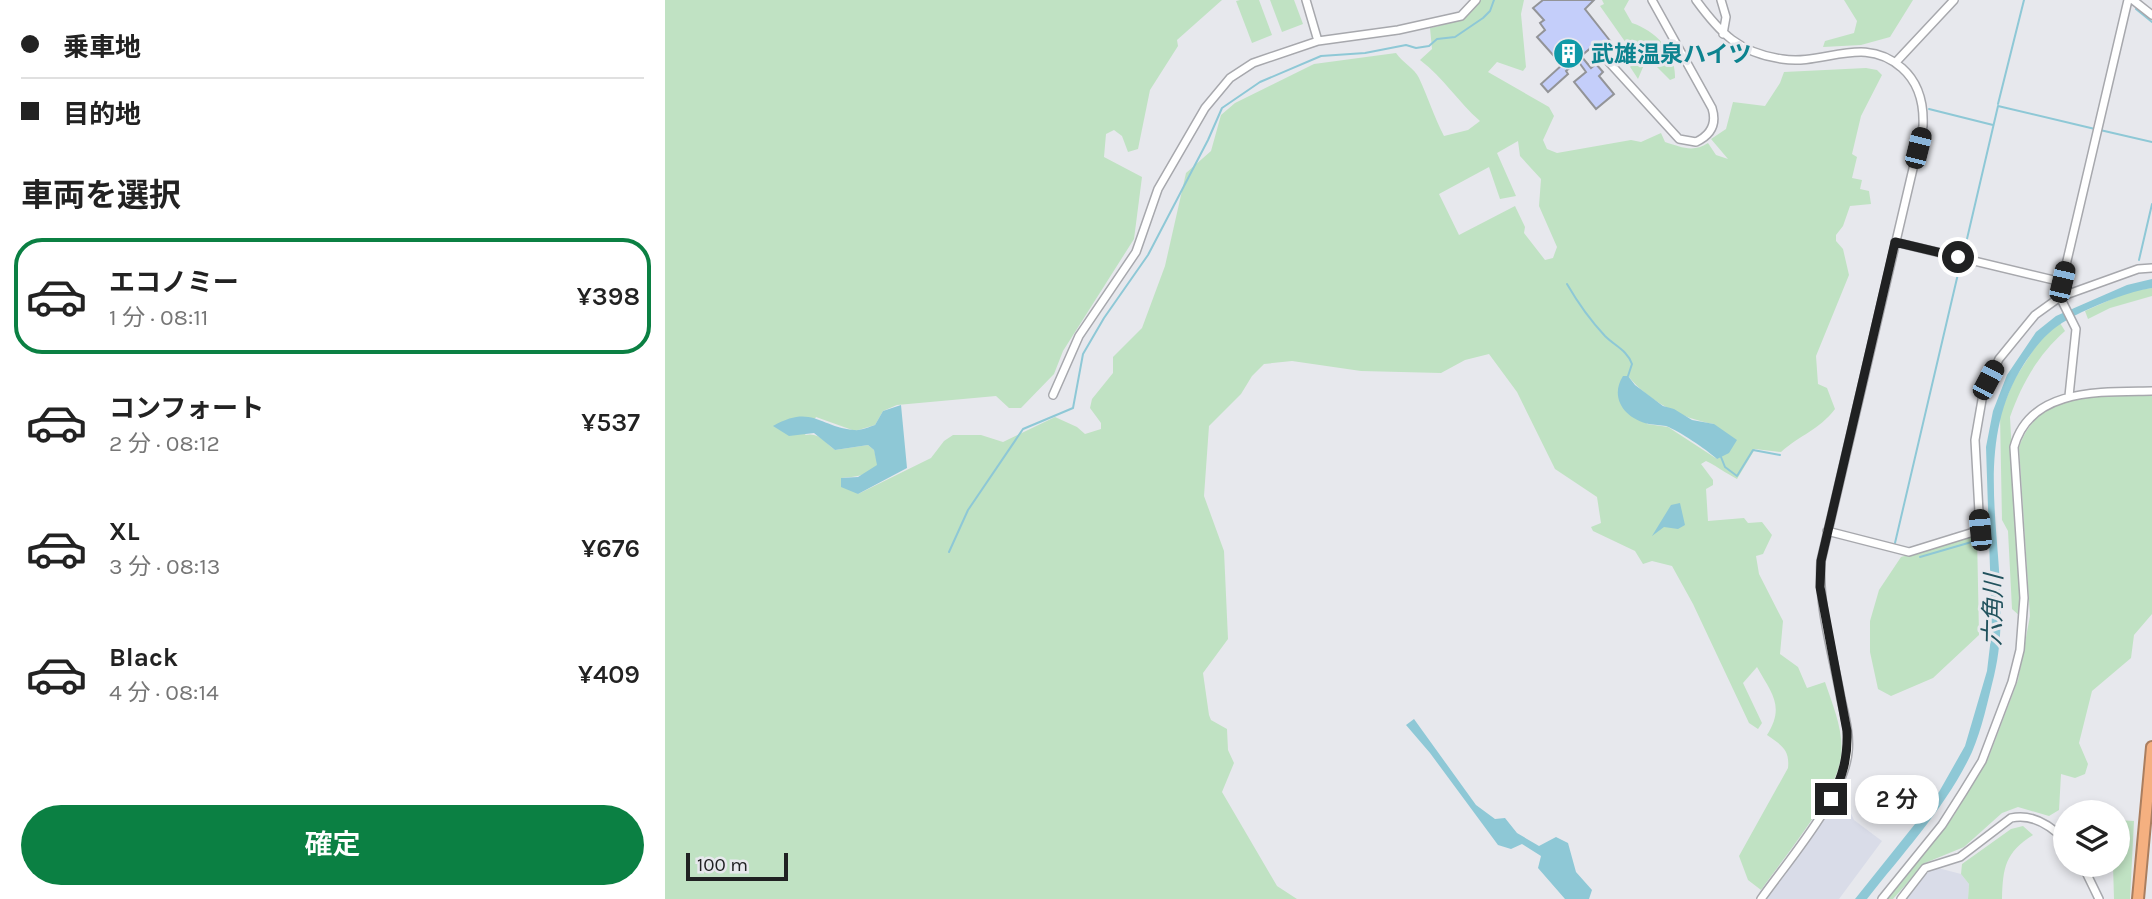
<!DOCTYPE html>
<html lang="ja">
<head>
<meta charset="utf-8">
<style>
  :root { --surface:#fff; --page:#f2f2f2; --text:#222; --muted:#767676; --line:#e0e0e0; --accent:#0b8043 }
  body { margin:0; font-family:Karla,"Noto Sans JP",sans-serif; background:var(--page); color:var(--text); height:100vh; display:flex; flex-direction:column; font-size:26px; white-space:nowrap }
  * { box-sizing:border-box; margin:0 }
  p { font-size:23px; color:var(--muted) }
  .icon { flex:none; width:38px; height:38px; fill:none; stroke:currentColor; stroke-width:2; stroke-linecap:round; stroke-linejoin:round }
  .map { position:relative; flex:1; overflow:hidden }
  .side { display:flex; flex-direction:column; background:var(--surface); width:665px }
  .side>* { flex:none }
  .banner { display:grid; align-content:center; height:154px; padding:0 21px; background:var(--surface) }
  .tools { position:absolute; left:1388px; top:800px; display:grid; gap:14px }
  .tools a { display:grid; place-items:center; width:77px; height:77px; border-radius:50%; background:var(--surface); box-shadow:0 4px 10px #0003; font-size:35px }
  .scale { position:absolute; left:21px; bottom:18px; width:102px; box-sizing:border-box; padding-left:7px; border:4px solid #202122; border-top:0; font-size:19px; line-height:24px; white-space:nowrap; color:#202122; -webkit-text-stroke:5px #e7e8ed; paint-order:stroke }
  .end { position:absolute; width:32px; height:32px; margin:-16px; border:9px solid #202122; background:#fff; box-shadow:0 0 0 4px #fff }
  .from { border-radius:50% }
  .bubble { position:absolute; height:49px; border-radius:24px; background:var(--surface); box-shadow:0 4px 10px #0003; font-size:23px; font-weight:600; line-height:49px; text-align:center }
  .car { position:absolute; width:21px; height:42px; margin:-21px -10px; border-radius:9px; box-shadow:0 0 5px 2px #0007; background:linear-gradient(#222 24%,#8ab4d8 0 40%,#222 0 76%,#8ab4d8 0 86%,#222 0) }
  .banner b { display:flex; align-items:center; gap:24px; height:66px; font-size:26px }
  .banner b+b { border-top:2px solid var(--line) }
  .banner i { width:18px; height:18px; background:var(--text) }
  ul { padding:0; list-style:none }
  li { display:flex; align-items:center; gap:21px; height:116px; margin:0 14px 10px; padding:0 7px; border:4px solid transparent; border-radius:28px }
  li div { flex:1 }
  li b { display:block; font-size:26px }
  li em { font-style:normal; font-weight:600 }
  li.on { border-color:var(--accent) }
  li>.icon { width:63px; height:63px; stroke-width:1.5 }
  h2 { padding:0 21px; font-size:32px; line-height:84px }
  .cta { display:flex; gap:14px; margin-top:auto; padding:14px 21px }
  .cta a { flex:1; height:80px; border-radius:42px; background:var(--accent); color:#fff; font-size:28px; font-weight:600; line-height:80px; text-align:center }
  main { display:flex; flex:1; min-height:0 }
  .map>svg:first-child { display:block }
  .built { fill:#d9dce8 }
  .green { fill:#c0e2c3; fill-rule:evenodd }
  .water { fill:#8ec8d6 }
  .lines { fill:none; stroke-linecap:round; stroke-linejoin:round }
  .stream { stroke:#8ec8d6; stroke-width:2 }
  .building { fill:#c4cefa; stroke:#939498; stroke-width:2 }
  .minor-casing { stroke:#a7a8ad; stroke-width:10 }
  .highway-casing { stroke:#aa7e5f; stroke-width:14 }
  .minor { stroke:#fff; stroke-width:7 }
  .highway { stroke:#f5b080; stroke-width:10 }
  .route { stroke:#202122; stroke-width:9 }
  .labels { text-anchor:middle; dominant-baseline:central; stroke-width:6; stroke-linejoin:round; paint-order:stroke }
  .culture-label { font-size:23px; font-weight:bold; fill:#0d838f; stroke:#e7e8ed; text-anchor:start }
  .water-label { font-size:24px; font-style:italic; fill:#21525d; stroke:#e7e8ed }
</style>
</head>
<body>
<main>
<section class="side">
<div class="banner">
<b><i class="from"></i>乗車地</b>
<b><i></i>目的地</b>
</div>
<h2>車両を選択</h2>
<ul>
<li class="on"><svg class="icon" aria-label="car" viewBox="0 0 24 24"><path d="M5 17H2v-5l4-1 3-4h7l3 4 3 1v5h-3M9 17h6M6 11h13"/><circle cx="7" cy="17" r="2"/><circle cx="17" cy="17" r="2"/></svg><div><b>エコノミー</b><p>1 分 · 08:11</p></div><em>¥398</em></li>
<li><svg class="icon" aria-label="car" viewBox="0 0 24 24"><path d="M5 17H2v-5l4-1 3-4h7l3 4 3 1v5h-3M9 17h6M6 11h13"/><circle cx="7" cy="17" r="2"/><circle cx="17" cy="17" r="2"/></svg><div><b>コンフォート</b><p>2 分 · 08:12</p></div><em>¥537</em></li>
<li><svg class="icon" aria-label="car" viewBox="0 0 24 24"><path d="M5 17H2v-5l4-1 3-4h7l3 4 3 1v5h-3M9 17h6M6 11h13"/><circle cx="7" cy="17" r="2"/><circle cx="17" cy="17" r="2"/></svg><div><b>XL</b><p>3 分 · 08:13</p></div><em>¥676</em></li>
<li><svg class="icon" aria-label="car" viewBox="0 0 24 24"><path d="M5 17H2v-5l4-1 3-4h7l3 4 3 1v5h-3M9 17h6M6 11h13"/><circle cx="7" cy="17" r="2"/><circle cx="17" cy="17" r="2"/></svg><div><b>Black</b><p>4 分 · 08:14</p></div><em>¥409</em></li>
</ul>
<div class="cta"><a>確定</a></div>
</section>
<div class="map">
<svg width="1487" height="899" viewBox="0 0 1487 899">
  <rect width="100%" height="100%" fill="#e7e8ed"/>
  <path class="built" d="M1174,798L1181,803L1189,820L1217,841L1174,899H1102Z
    M1273,868L1296,874L1304,884L1303,899H1239L1264,871Z"/>
  <path class="green" d="M0,0H557L512,40L513,46L485,90L473,149L463,152L457,136L449,130L441,134L439,157L477,177L469,239L398,351L389,374L356,408H344L331,396L232,405L218,411L210,425L190,431L151,417L140,435C155,432 159,442 170,450L203,445L209,450L213,465C202,476 191,477 176,478L193,494L266,458L279,441L288,435H316L338,442L390,417L412,427L420,434L436,429V423L425,408L427,399L448,373V357L477,328L500,266L521,173L546,151L556,115L570,103L649,64L731,53C737,62 750,69 754,78C763,97 769,117 779,136L803,130L815,121C793,102 779,78 755,60L767,49L765,28C784,24 805,18 815,0H859L856,14L861,67L858,71L832,62L823,72L884,107L889,116L878,140L882,149L892,153L966,140L976,142L996,133L1000,142C1016,147 1028,153 1043,143L1051,155L1063,159L1046,139L1061,129L1068,102L1100,106L1115,83L1119,72L1201,68L1212,70L1217,75L1196,116L1187,154L1192,157L1187,178L1197,180L1195,189L1204,191L1206,204L1185,206L1178,226L1171,235V241L1178,249L1184,275L1151,356L1153,384L1162,388L1170,409C1153,431 1136,434 1116,452L1090,449L1072,479C1062,474 1047,463 1041,461L1036,464L1048,480V485L1041,489L1043,521L1079,518L1083,523L1097,522L1107,535L1098,554L1091,556L1094,574L1118,621L1115,654L1133,667L1142,688L1160,682C1168,706 1179,731 1176,756C1172,795 1119,857 1096,890L1083,880L1074,856L1123,768C1125,749 1116,745 1102,735C1120,706 1107,694 1092,667L1078,683L1097,723L1093,729L1084,723L1028,604L1007,566L987,561L978,564L970,551L928,531L926,527L936,523L932,497L890,469L852,392L824,354L800,360L776,373L696,371L627,361L599,364L587,376L576,394L544,426L539,496L559,551L563,639L538,673L544,715L546,720L562,729L563,750L569,763L557,792L612,886L632,899H0ZM853,141L855,156L876,179L874,206L892,247L888,258L880,260L859,233L860,227L850,206L794,235L774,194L824,167L835,199L851,196L832,153ZM963,376C983,401 1018,419 1049,424L1052,459L1003,427L982,424Z
    M575,0H594L607,35L587,43L571,1Z
    M605,0H629L638,24L617,32Z
    M937,0H964L959,9L967,23C991,31 1011,52 1010,78L1005,80L986,61L981,60L973,79L956,53L961,43L935,6L939,4Z
    M1179,0H1248L1225,37L1196,45L1158,47L1160,41L1189,33L1192,21Z
    M1487,288V296L1445,308L1423,319L1420,311L1465,291Z
    M1395,323L1400,331C1373,355 1357,383 1345,417L1356,617L1347,609L1343,531L1337,520L1335,414L1349,380L1376,338Z
    M1487,395V614L1469,635L1466,658L1427,691L1414,743L1423,764L1420,774L1410,778L1396,774L1394,810L1384,816L1353,807L1337,813L1299,847L1260,863L1228,899H1221L1288,817L1323,759L1353,680L1365,616L1354,447C1375,388 1435,398 1487,395Z
    M1312,535L1314,635L1268,678L1226,696L1213,689L1205,652V621L1214,590L1236,557Z
    M1453,820L1469,821L1465,899H1449L1448,865L1452,864Z
    M1358,826L1368,835C1340,853 1338,867 1337,899H1303L1304,884L1296,874L1297,864L1346,829Z"/>
  <path class="water" d="M1487,279V288C1462,292 1440,302 1417,312C1388,326 1377,337 1359,364C1297,460 1354,573 1329,676C1323,700 1317,729 1307,752C1282,806 1238,853 1202,899H1190L1270,799L1300,746L1322,671L1327,629L1321,447L1328,411L1342,375L1371,332L1391,316L1462,285Z
    M958,376H963L970,385L998,406L1009,409L1027,420L1049,424L1072,440L1064,453L1052,459C1041,449 1014,431 1001,426C996,425 989,425 984,424C960,419 944,398 958,376Z
    M236,405L242,468L193,494L176,487V478L193,477L212,465L209,450L203,445L170,450L149,433L124,436L108,426C147,404 154,427 189,430C195,431 204,427 210,425L218,411Z
    M1015,503L1020,525L1013,529L999,527L987,536L1006,505Z
    M749,719L811,805L830,819L840,818L852,833L874,846L891,837L903,843L911,872L927,890L924,899H900L873,868L876,856L857,844L846,849L833,845L765,753L741,725Z"/>
  <g class="lines">
    <path class="stream" d="M1471,9L1487,22
      M1333,104L1359,0
      M1264,109L1328,125
      M1435,130L1487,142
      M1298,256L1333,106L1430,129
      M1474,260L1487,204
      M902,284C913,303 925,320 940,336C950,346 962,350 967,364L963,376
      M1056,457L1060,467L1072,476L1088,450L1115,455
      M1230,543L1296,261
      M284,552L303,510L358,429L408,408L418,354L439,318L483,255L543,140L557,108L595,82L656,56L700,53L741,45L751,48L764,46L772,39L790,37L818,18L825,11L829,0
      M1255,557L1310,541"/>
  </g>
  <path class="building" d="M878,0H929L920,9L946,42L937,49L932,43L916,56L926,68L931,64L938,72L934,76L949,94L931,109L909,82L921,72L913,61L901,71L903,74L883,92L876,84L897,65L872,37L880,30L875,23L879,20L868,8Z"/>
  <g class="lines">
    <defs>
      <path id="minor" d="M641,0L653,41L733,30L796,16L811,0
        M1031,0C1055,33 1074,53 1117,59C1160,66 1198,34 1237,68C1254,83 1259,104 1258,126L1156,561C1153,607 1168,654 1176,699C1180,716 1185,735 1183,752C1179,797 1122,862 1096,899
        M1056,0L1061,17L1058,34
        M1468,0L1487,15
        M941,59L1014,139L1031,142C1046,135 1052,124 1047,108L987,0
        M1231,62L1289,0
        M1230,242L1397,282
        M388,395L414,336L471,252L493,189L540,108L565,78L588,63L653,41
        M1404,396L1411,329L1395,297L1397,282L1463,0
        M1162,531L1244,552L1315,530L1310,440L1318,394L1334,359L1370,315L1395,297L1473,269L1487,268
        M1417,864L1434,899
        M1217,899L1277,825L1298,792L1317,761L1347,682L1355,650L1359,598L1349,447C1365,387 1438,392 1487,391
        M1236,899L1260,868L1295,857L1346,818C1367,813 1386,826 1400,840"/>
      <path id="highway" d="M1473,899L1487,747"/>
    </defs>
    <use href="#minor" class="minor-casing"/>
    <use href="#highway" class="highway-casing"/>
    <use href="#minor" class="minor"/>
    <use href="#highway" class="highway"/>
  </g>
  <g class="lines">
    <path class="route" d="M1166,799C1178,776 1183,757 1182,731L1155,587L1156,561L1224,268L1230,242L1293,257"/>
  </g>
  <defs>
    <symbol id="building-disc" viewBox="-11 -11 22 22"><circle r="9.5" fill="#0f9aa8" stroke="#e7e8ed"/><path d="M-4-6H4V6H1V3H-1V6H-4ZM-2.5-4.3h1.7v1.8h-1.7ZM.8-4.3h1.7v1.8H.8ZM-2.5-1h1.7V.8h-1.7ZM.8-1h1.7V.8H.8Z" fill="#fff"/></symbol>
  </defs>
  <g fill-rule="evenodd">
    <use href="#building-disc" x="886" y="36" width="35" height="35"/>
  </g>
  <g class="labels">
    <g class="culture-label">
      <text x="926" y="54">武雄温泉ハイツ</text>
    </g>
    <g class="water-label">
      <text transform="translate(1328 610) rotate(-89)">六角川</text>
    </g>
  </g>
</svg>
<div class="tools">
<a><svg class="icon" aria-label="layers" viewBox="0 0 24 24"><path d="M12 4l9 5-9 5-9-5zM3 14l9 5 9-5"/></svg></a>
</div>
<div class="scale">100 m</div>
<i class="end from" style="left:1293px;top:257px"></i>
<i class="end" style="left:1166px;top:799px"></i>
<div class="bubble" style="left:1190px;top:775px;width:84px">2 分</div>
<i class="car" style="left:1253px;top:148px;rotate:14deg"></i>
<i class="car" style="left:1397px;top:282px;rotate:13deg"></i>
<i class="car" style="left:1323px;top:380px;rotate:28deg"></i>
<i class="car" style="left:1315px;top:530px;rotate:355deg"></i>
</div>
</main>
</body>
</html>
